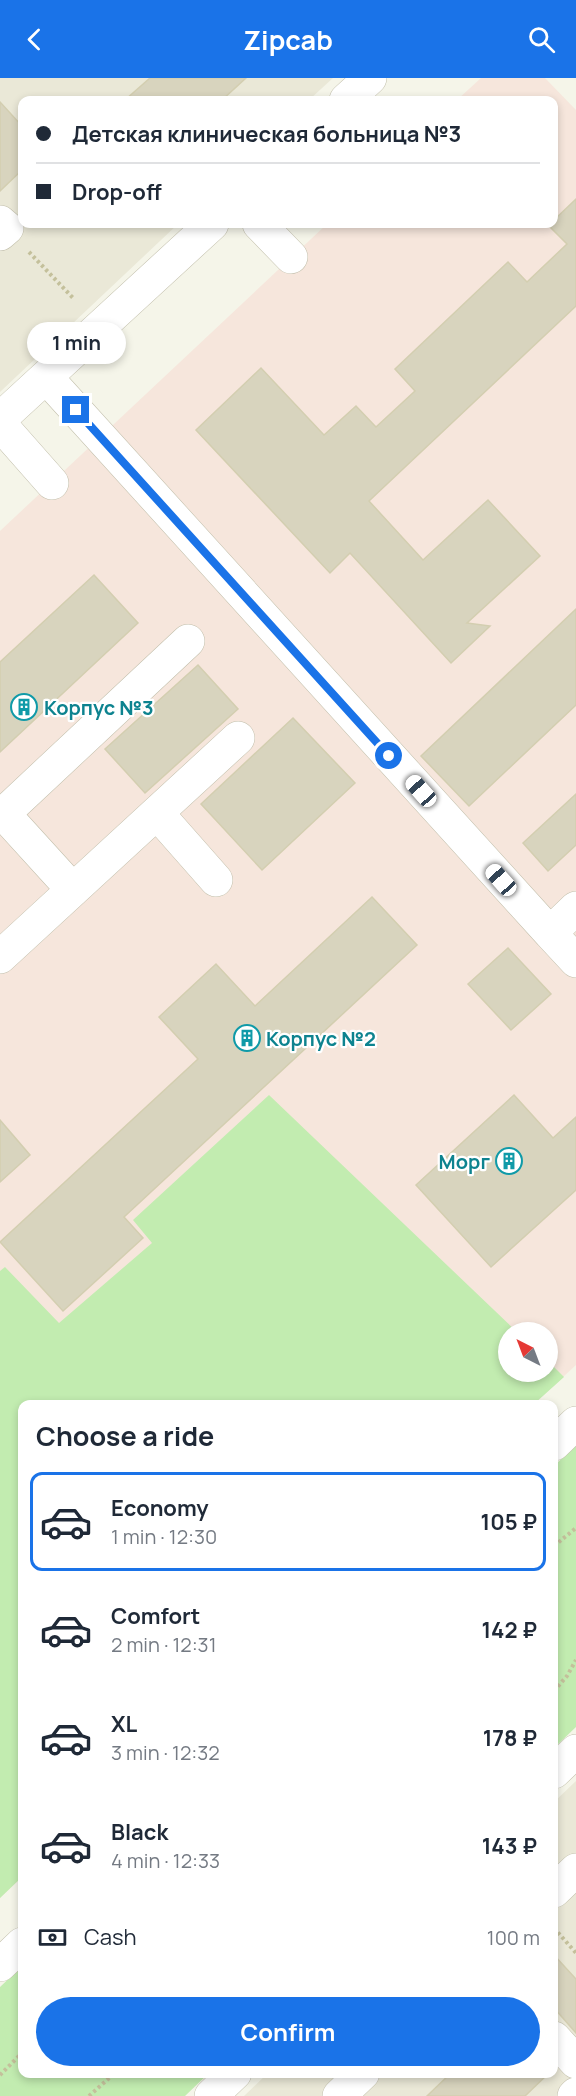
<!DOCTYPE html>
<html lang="en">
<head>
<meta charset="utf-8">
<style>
  :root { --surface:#fff; --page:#f2f2f3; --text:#1f2937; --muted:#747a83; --line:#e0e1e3; --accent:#1a73e8 }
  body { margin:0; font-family:Manrope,sans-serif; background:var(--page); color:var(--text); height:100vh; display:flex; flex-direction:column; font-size:22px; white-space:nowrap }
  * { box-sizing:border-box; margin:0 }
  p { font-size:20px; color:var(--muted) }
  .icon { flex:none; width:33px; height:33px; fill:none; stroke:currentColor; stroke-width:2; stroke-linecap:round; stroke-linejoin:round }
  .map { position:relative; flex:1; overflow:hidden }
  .panel { position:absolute; left:18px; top:1322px; width:540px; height:678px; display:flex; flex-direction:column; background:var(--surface); border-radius:12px; box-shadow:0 3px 9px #0003 }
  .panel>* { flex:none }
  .guide { position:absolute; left:18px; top:18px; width:540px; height:132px; border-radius:12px; box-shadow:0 3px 9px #0003; display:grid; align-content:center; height:132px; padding:0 18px; background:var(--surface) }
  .needle { width:39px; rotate:318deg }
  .controls { position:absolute; left:498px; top:1244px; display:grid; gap:12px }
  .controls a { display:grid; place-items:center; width:60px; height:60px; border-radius:50%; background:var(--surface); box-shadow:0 3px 9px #0003; font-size:30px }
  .end { position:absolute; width:27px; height:27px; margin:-14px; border:8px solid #1a73e8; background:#fff; box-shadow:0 0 0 3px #fff }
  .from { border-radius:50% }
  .bubble { position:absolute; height:42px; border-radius:21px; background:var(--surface); box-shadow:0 3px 9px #0003; font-size:20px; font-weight:700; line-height:42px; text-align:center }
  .car { position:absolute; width:18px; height:36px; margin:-18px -9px; border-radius:8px; box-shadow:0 0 4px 2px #0007; background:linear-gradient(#fff 24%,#345 0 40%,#fff 0 76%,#345 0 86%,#fff 0) }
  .guide b { display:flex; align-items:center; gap:21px; height:57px; font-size:22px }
  .guide b+b { border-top:2px solid var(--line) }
  .guide i { width:15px; height:15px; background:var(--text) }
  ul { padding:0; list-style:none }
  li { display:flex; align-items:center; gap:18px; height:99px; margin:0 12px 9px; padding:0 6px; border:3px solid transparent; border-radius:12px }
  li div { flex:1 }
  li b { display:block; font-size:22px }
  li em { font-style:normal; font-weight:700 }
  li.selected { border-color:var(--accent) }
  li>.icon { width:54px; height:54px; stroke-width:1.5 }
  h2 { padding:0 18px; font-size:27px; line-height:72px }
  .pay { display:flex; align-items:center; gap:15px; height:66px; padding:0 18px; font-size:22px }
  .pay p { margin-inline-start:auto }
  .action { display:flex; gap:12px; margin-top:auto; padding:12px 18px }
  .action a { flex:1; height:69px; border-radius:36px; background:var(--accent); color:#fff; font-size:24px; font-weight:700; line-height:69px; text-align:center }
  header { display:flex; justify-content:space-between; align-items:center; height:78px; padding:0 18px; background:var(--accent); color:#fff; font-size:27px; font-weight:700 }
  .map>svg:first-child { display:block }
  .residential { fill:#eae8d7 }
  .medical { fill:#f6e6dc; fill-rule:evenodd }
  .green { fill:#c2ecb0 }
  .building { fill:#d8d4be; stroke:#d3ceb0; stroke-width:1.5 }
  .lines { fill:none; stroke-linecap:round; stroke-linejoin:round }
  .minor-casing { stroke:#c2bfab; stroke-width:34 }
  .path { stroke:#c4c09b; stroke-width:4; stroke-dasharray:3 3; stroke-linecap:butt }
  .minor { stroke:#fff; stroke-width:33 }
  .route { stroke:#1a73e8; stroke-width:8 }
  .labels { text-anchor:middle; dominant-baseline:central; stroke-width:4.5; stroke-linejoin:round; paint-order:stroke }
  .culture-label { font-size:20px; font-weight:bold; fill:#0d838f; stroke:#fff; text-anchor:start }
</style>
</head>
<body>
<header><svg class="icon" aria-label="back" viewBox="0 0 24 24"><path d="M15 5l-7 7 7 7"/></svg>Zipcab<svg class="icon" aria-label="search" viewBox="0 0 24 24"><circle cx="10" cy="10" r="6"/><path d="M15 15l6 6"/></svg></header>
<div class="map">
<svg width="576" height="2018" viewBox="0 0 576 2018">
  <rect width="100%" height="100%" fill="#f5f5e9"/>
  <path class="residential" d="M0,0H333L309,22H22V146H178L0,314Z
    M576,1703V2018H244L268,1995H554V1724Z"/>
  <path class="medical" d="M481,0H545L576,32V1287L534,1326H22V1799L0,1820V453L327,146H554V22H457ZM508,1254H548V1293H508Z"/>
  <path class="green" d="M269,1017L517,1254H508V1293H548V1283L564,1299L534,1326H22V1799L0,1820V1193L5,1189L59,1245L152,1165L133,1142Z
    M576,1367V1649L554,1670V1388Z
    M22,1888V1995H209L185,2018H0V1909Z"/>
  <path class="building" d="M150,0H246L222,22H125Z
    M0,24L22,48V92L0,113Z
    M576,121V228L369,423L423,482L488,422L540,478L467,545L490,548L451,585L350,475L330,495L196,352L261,290L324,357L356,328L376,349L415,313L395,291L508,184L527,204L567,166L548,147L554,146V142Z
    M94,497L138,545L0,674V584Z
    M576,531V627L469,728L421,678Z
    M198,587L238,631L145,715L105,671Z
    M293,640L355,705L262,792L201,726Z
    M576,716V767L548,793L523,765Z
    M372,819L417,867L124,1139L143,1160L63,1233L0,1164L198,981L159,939L216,886L255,928Z
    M508,870L551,916L511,952L468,906Z
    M514,1017L553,1060L576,1039V1112L491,1189L416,1107Z
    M0,1042L30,1077L0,1104Z
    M554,1877L576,1901V1955L554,1930Z
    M451,1995H549L525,2018H427Z"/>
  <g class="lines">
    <defs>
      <path id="minor" d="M346,22L370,0
        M0,144L7,150L0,156
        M259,146L291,179
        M46,299L550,855L576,830
        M0,341L212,146
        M0,346L52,405
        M3,735L73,812
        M157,735L216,802
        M0,739L188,563
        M550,855L576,883
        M0,879L238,660
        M554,1366L576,1345
        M554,1694L576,1673
        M554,1813L576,1792
        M0,1887L22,1866
        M554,1960L576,1984
        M211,2018L235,1995
        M339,2018L363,1995
        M574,2018L576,2016"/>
    </defs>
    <use href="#minor" class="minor-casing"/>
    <path class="path" d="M29,174L74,221
      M554,1468L576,1450
      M554,1613L567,1598L576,1582
      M554,1850L576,1875
      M0,1997L22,1975
      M89,2018L115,1995"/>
    <use href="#minor" class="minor"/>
  </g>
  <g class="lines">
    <path class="route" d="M76,332L389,678"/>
  </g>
  <defs>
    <symbol id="building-ring" viewBox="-11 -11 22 22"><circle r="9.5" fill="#fff" stroke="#0f9aa8" stroke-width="1.5"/><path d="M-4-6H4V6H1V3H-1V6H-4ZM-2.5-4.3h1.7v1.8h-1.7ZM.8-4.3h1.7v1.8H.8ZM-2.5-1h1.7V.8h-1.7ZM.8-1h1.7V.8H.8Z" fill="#0f9aa8"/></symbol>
  </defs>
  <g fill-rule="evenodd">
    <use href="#building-ring" x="9" y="614" width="30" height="30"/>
    <use href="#building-ring" x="232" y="945" width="30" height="30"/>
    <use href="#building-ring" x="494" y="1068" width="30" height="30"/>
  </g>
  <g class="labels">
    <g class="culture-label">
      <text x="44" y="629">Корпус №3</text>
      <text x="266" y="960">Корпус №2</text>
      <text x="490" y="1083" text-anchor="end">Морг</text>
    </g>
  </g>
</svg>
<div class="controls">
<a><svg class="needle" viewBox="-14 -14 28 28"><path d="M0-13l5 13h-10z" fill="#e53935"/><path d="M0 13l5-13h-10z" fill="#747a83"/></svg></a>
</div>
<i class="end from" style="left:389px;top:678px"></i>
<i class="end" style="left:76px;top:332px"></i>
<div class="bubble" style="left:27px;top:244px;width:99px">1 min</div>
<i class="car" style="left:421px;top:713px;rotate:318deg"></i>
<i class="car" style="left:501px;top:802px;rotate:318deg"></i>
<div class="guide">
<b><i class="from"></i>Детская клиническая больница №3</b>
<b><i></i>Drop-off</b>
</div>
<section class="panel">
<h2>Choose a ride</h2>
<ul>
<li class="selected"><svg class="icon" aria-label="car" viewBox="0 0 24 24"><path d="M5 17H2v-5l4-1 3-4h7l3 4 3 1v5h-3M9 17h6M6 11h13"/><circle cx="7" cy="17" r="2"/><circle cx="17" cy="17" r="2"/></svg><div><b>Economy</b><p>1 min · 12:30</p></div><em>105 ₽</em></li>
<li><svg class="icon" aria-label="car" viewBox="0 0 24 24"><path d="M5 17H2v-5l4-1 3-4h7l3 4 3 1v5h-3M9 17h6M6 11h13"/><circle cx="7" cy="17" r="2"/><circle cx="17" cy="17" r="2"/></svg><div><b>Comfort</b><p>2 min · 12:31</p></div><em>142 ₽</em></li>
<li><svg class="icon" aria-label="car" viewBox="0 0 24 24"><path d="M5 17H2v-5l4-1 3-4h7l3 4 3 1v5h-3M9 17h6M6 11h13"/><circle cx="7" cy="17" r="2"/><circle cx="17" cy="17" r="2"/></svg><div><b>XL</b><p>3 min · 12:32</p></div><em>178 ₽</em></li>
<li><svg class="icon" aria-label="car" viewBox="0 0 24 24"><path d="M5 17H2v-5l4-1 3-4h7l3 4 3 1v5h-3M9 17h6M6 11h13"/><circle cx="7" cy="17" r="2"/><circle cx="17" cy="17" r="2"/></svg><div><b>Black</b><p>4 min · 12:33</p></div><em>143 ₽</em></li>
</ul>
<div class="pay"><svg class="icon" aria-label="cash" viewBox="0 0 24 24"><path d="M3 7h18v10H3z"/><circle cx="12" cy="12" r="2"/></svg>Cash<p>100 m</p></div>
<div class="action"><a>Confirm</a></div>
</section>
</div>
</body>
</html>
